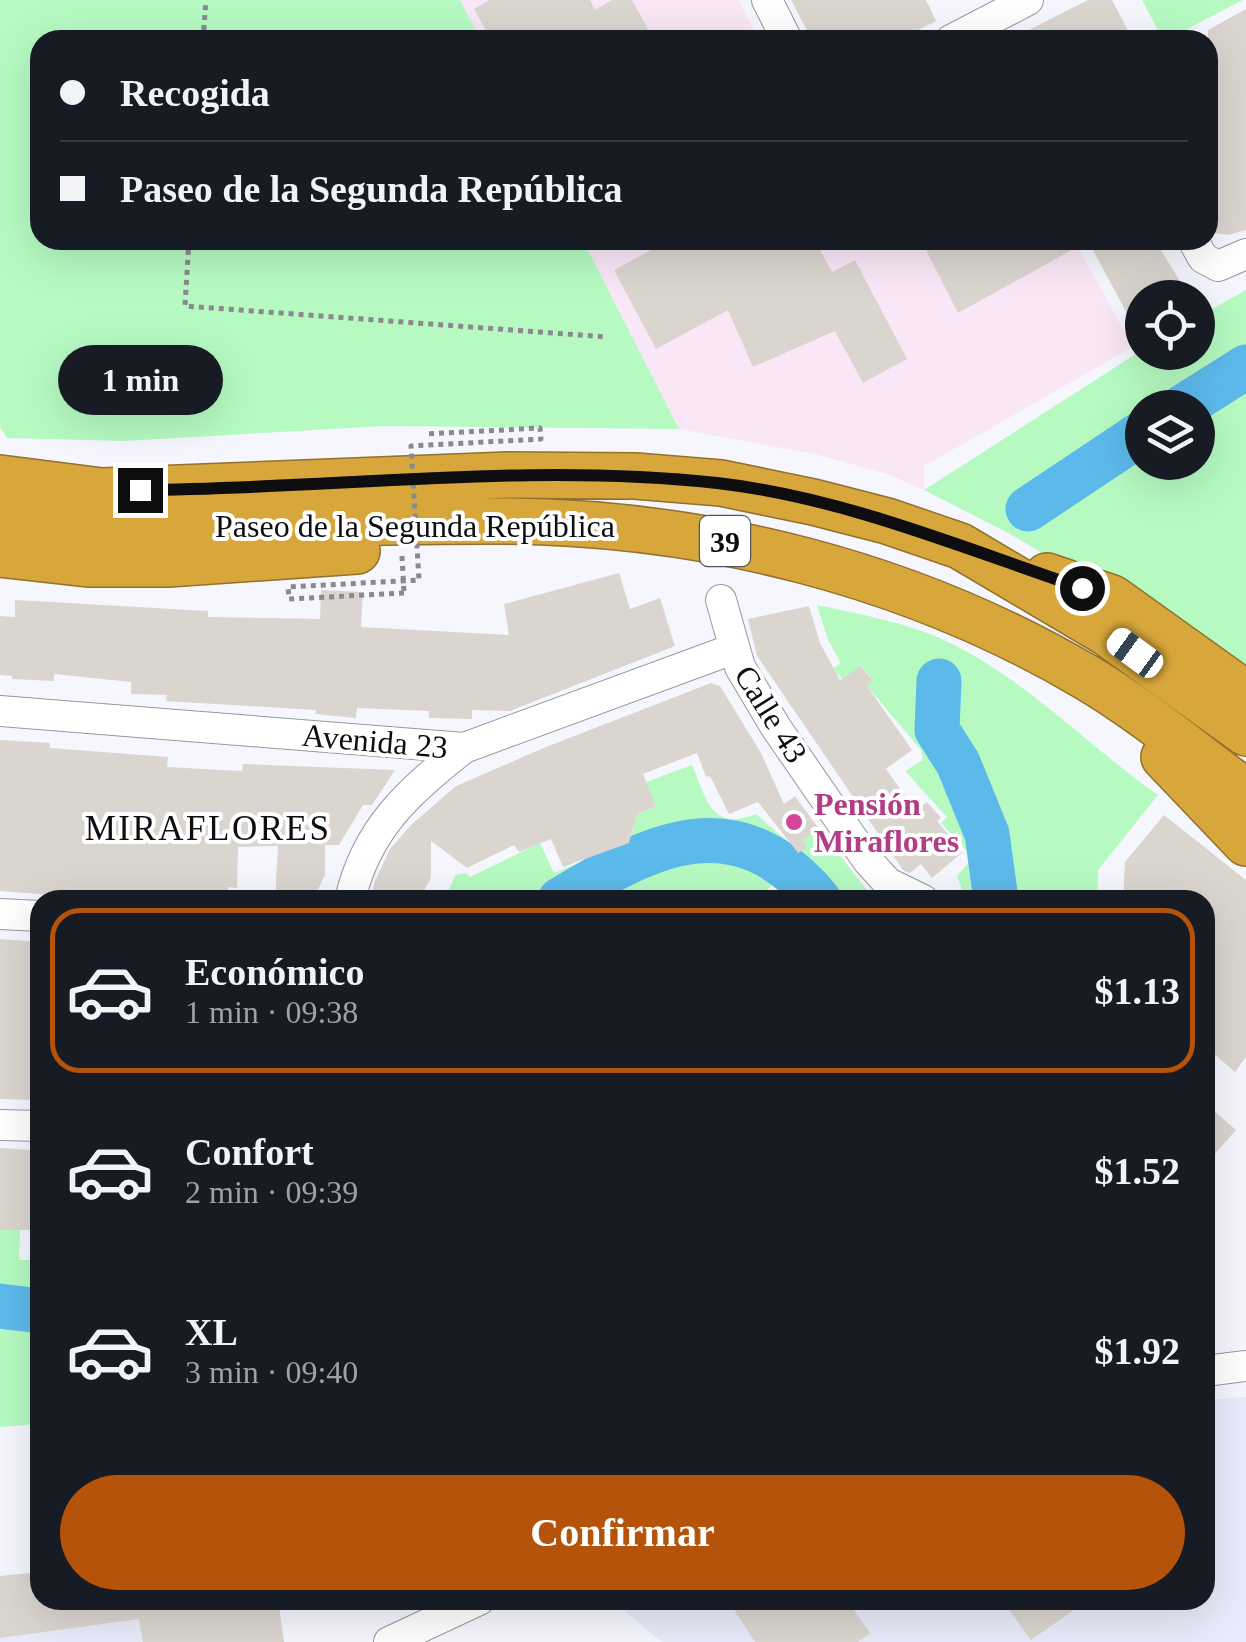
<!DOCTYPE html>
<html lang="es">
<head>
<meta charset="utf-8">
<style>
  :root { --surface:#171b24; --page:#20242c; --text:#f1f3f6; --muted:#9ea1a6; --line:#363941; --accent:#b45309 }
  body { margin:0; font-family:"Times New Roman",serif; background:var(--page); color:var(--text); height:100vh; display:flex; flex-direction:column; font-size:38px; white-space:nowrap }
  * { box-sizing:border-box; margin:0 }
  p { font-size:32px; color:var(--muted) }
  .icon { flex:none; width:55px; height:55px; fill:none; stroke:currentColor; stroke-width:2; stroke-linecap:round; stroke-linejoin:round }
  .map { position:relative; flex:1; overflow:hidden }
  .drawer { position:absolute; left:30px; top:890px; width:1185px; height:720px; display:flex; flex-direction:column; background:var(--surface); border-radius:30px; box-shadow:0 10px 40px #0002 }
  .drawer>* { flex:none }
  .top-card { position:absolute; left:30px; top:30px; width:1188px; height:220px; border-radius:30px; box-shadow:0 10px 40px #0002; display:grid; align-content:center; height:220px; padding:0 30px; background:var(--surface) }
  .controls { position:absolute; left:1125px; top:280px; display:grid; gap:20px }
  .controls a { display:grid; place-items:center; width:90px; height:90px; border-radius:50%; background:var(--surface); box-shadow:0 10px 40px #0002; font-size:50px }
  .end { position:absolute; width:45px; height:45px; margin:-22px; border:12px solid #0e0e10; background:#fff; box-shadow:0 0 0 5px #fff }
  .from { border-radius:50% }
  .bubble { position:absolute; height:70px; border-radius:35px; background:var(--surface); box-shadow:0 10px 40px #0002; font-size:32px; font-weight:700; line-height:70px; text-align:center }
  .car { position:absolute; width:30px; height:60px; margin:-30px -15px; border-radius:12px; box-shadow:0 0 8px 2px #0007; background:linear-gradient(#fff 24%,#345 0 40%,#fff 0 76%,#345 0 86%,#fff 0) }
  .top-card b { display:flex; align-items:center; gap:35px; height:95px; font-size:38px }
  .top-card b+b { border-top:2px solid var(--line) }
  .top-card i { width:25px; height:25px; background:var(--text) }
  ul { padding:18px 0 0; list-style:none }
  li { display:flex; align-items:center; gap:30px; height:165px; margin:0 20px 15px; padding:0 10px; border:5px solid transparent; border-radius:30px }
  li div { flex:1 }
  li b { display:block; font-size:38px }
  li em { font-style:normal; font-weight:700 }
  li.on { border-color:var(--accent) }
  li>.icon { width:90px; height:90px; stroke-width:1.5 }
  .action { display:flex; gap:20px; margin-top:auto; padding:20px 30px }
  .action a { flex:1; height:115px; border-radius:60px; background:var(--accent); color:#fff; font-size:40px; font-weight:700; line-height:115px; text-align:center }
  .map>svg:first-child { display:block }
  .built { fill:#e8ebf9 }
  .education { fill:#f9e7f8 }
  .green { fill:#b6fac2; fill-rule:evenodd }
  .lines { fill:none; stroke-linecap:round; stroke-linejoin:round }
  .river { stroke:#5cbaeb; stroke-width:45 }
  .building { fill:#dbd5d0 }
  .minor-casing { stroke:#97989e; stroke-width:32 }
  .highway-casing { stroke:#91712d; stroke-width:48 }
  .path { stroke:#898a8f; stroke-width:5; stroke-dasharray:5 5; stroke-linecap:butt }
  .minor { stroke:#fff; stroke-width:30 }
  .highway { stroke:#d8a73c; stroke-width:45 }
  .path-bridge { stroke:#898a8f; stroke-width:5; stroke-dasharray:5 5; stroke-linecap:butt }
  .route { stroke:#0e0e10; stroke-width:12 }
  .hotel-dot { fill:#d1479c; stroke:#fff; stroke-width:4 }
  .labels { text-anchor:middle; dominant-baseline:central; stroke-width:8; stroke-linejoin:round; paint-order:stroke }
  .shield { fill:#fff; stroke:#565658; stroke-width:2.5 }
  .shield-label { font-size:30px; font-weight:bold; fill:#0e0e10 }
  .street-label { font-size:32px; fill:#0e0e10; stroke:#fff }
  .hotel-label { font-size:32px; font-weight:bold; fill:#b23c85; stroke:#fff; text-anchor:start }
  .neighbourhood-label { font-size:35px; letter-spacing:2.5px; fill:#0e0e10; stroke:#fff }
</style>
</head>
<body>
<div class="map">
<svg width="1246" height="1642" viewBox="0 0 1246 1642">
  <rect width="100%" height="100%" fill="#f6f7fe"/>
  <path class="built" d="M1246,1397V1642H662L611,1600H1205V1400Z
    M40,1572V1600H278L284,1642H0V1576Z"/>
  <path class="education" d="M460,0H739L759,40H481Z
    M583,240H1074L1133,347L924,466V490L890,475L815,454L679,429Z"/>
  <path class="green" d="M0,0H460L481,40H40V240H583L679,429L384,426L126,441L7,438L0,427Z
    M1142,0H1243L1166,40H1163Z
    M1246,290V674L1010,534L924,490L1142,350V352H1198V317ZM1142,408H1198V462H1142Z
    M817,605C859,614 905,622 944,640C1024,677 1087,745 1158,795L1098,870L1097,900H966L957,876L973,858L941,823L947,817L905,771L923,760L921,750L867,686L873,681L862,666L842,679L833,668L841,663L828,640Z
    M692,765C707,800 711,832 756,814L793,846L819,829L875,900H790L775,884L752,900H445L455,875L466,873L470,877L540,843L554,873L629,843L634,826L631,817L655,807L646,782Z
    M0,1230H20L19,1260H40V1424L0,1427Z"/>
  <g class="lines">
    <path class="river" d="M1181,408L1246,367
      M1028,509L1142,433
      M939,681L937,730L958,763L987,834L996,900
      M560,900C652,843 737,801 819,900
      M0,1306L40,1311"/>
  </g>
  <path class="building" d="M489,0H590L595,10L612,0H632L654,40H491L474,9Z
    M791,0H926L936,21L898,40H812Z
    M1088,0H1112L1133,40H1009Z
    M1246,9V230L1228,235L1215,233L1208,224V30Z
    M670,240H815L832,272L855,260L907,359L863,383L835,331L753,367L728,310L656,349L614,270Z
    M921,240H1155L1190,298H1142V341L1088,241L958,313Z
    M619,573L630,609L660,598L675,646L510,711L472,710V719L429,718V711L357,708L356,718L315,714L316,710L166,701L167,695L131,694V682L54,674V681L12,679V676L0,675V616L15,617V600L208,611V617L320,619L321,590L363,592L361,627L509,635L504,604Z
    M809,606L820,643L840,680L861,666L873,681L867,686L912,750L886,769L906,797L921,807L927,802L941,818L937,821L963,852L932,878L921,864L910,873L903,870L757,656L748,619Z
    M711,683L720,686L761,753L784,804L795,796L819,829L803,840L807,848L798,853L758,802L729,814L710,776L706,777L697,753L643,774L656,807L637,814L629,843L563,867L551,839L519,852L514,845L467,868L431,841V878L419,900H370L375,881L390,849L411,825L456,786L546,747Z
    M0,740L50,743V748L168,757L167,767L242,771L243,764L395,770L372,805H363L339,845H325V875L313,900H275L278,846L238,847L237,888L228,887L229,900H119L0,891Z
    M1164,815L1246,880V1057L1235,1072L1205,1046V900H1123L1125,862Z
    M0,939L40,942V1100L0,1099Z
    M1205,1103L1236,1130L1205,1165Z
    M0,1148L33,1150L30,1230H0Z
    M40,1572V1600H278L284,1642H143L139,1619L0,1638V1576Z
    M728,1600H847L870,1633L858,1642H755Z
    M1002,1600H1088L1031,1640Z"/>
  <g class="lines">
    <defs>
      <path id="minor" d="M767,0L787,40
        M951,40L1028,0
        M1193,240L1203,258L1218,266L1246,254
        M721,600L740,667L775,726L868,861L888,883L923,900
        M0,711L464,748L733,649
        M350,900C366,829 409,791 464,748
        M0,914L40,916
        M0,1125L40,1126
        M1205,1371L1246,1366
        M389,1642L479,1600"/>
      <path id="highway" d="M0,478L102,491L508,475L635,476L721,483L813,502L887,521L960,546L1107,633L1246,733
        M0,515C166,533 333,520 500,521C705,522 909,573 1086,677C1142,710 1194,754 1246,792
        M0,554L88,564H168L357,551
        M1047,576L1112,598L1246,694
        M1164,757L1246,843"/>
    </defs>
    <use href="#minor" class="minor-casing"/>
    <use href="#highway" class="highway-casing"/>
    <path class="path" d="M203,40L206,0
      M189,240L185,306L607,337
      M402,556L404,593"/>
    <use href="#minor" class="minor"/>
    <use href="#highway" class="highway"/>
    <path class="path-bridge" d="M404,593L289,599L288,587L419,580L411,446L541,439L540,428L426,434"/>
  </g>
  <g class="lines">
    <path class="route" d="M140,490C332,489 525,462 717,483C842,497 963,548 1082,588"/>
  </g>
  <circle class="hotel-dot" cx="794" cy="822" r="10"/>
  <g class="labels">
    <rect class="shield" x="700" y="516" width="50" height="50" rx="8"/>
    <g class="shield-label">
      <text x="725" y="541">39</text>
    </g>
    <g class="street-label">
      <text x="415" y="526">Paseo de la Segunda República</text>
      <text transform="translate(771 714) rotate(58)">Calle 43</text>
      <text transform="translate(375 741) rotate(5)">Avenida 23</text>
    </g>
    <g class="hotel-label">
      <text x="814" y="804">Pensión<tspan x="814" dy="37">Miraflores</tspan></text>
    </g>
    <g class="neighbourhood-label">
      <text x="208" y="828">MIRAFLORES</text>
    </g>
  </g>
</svg>
<div class="controls">
<a><svg class="icon" aria-label="locate" viewBox="0 0 24 24"><circle cx="12" cy="12" r="6"/><path d="M12 2v4M12 18v4M2 12h4M18 12h4"/></svg></a>
<a><svg class="icon" aria-label="layers" viewBox="0 0 24 24"><path d="M12 4l9 5-9 5-9-5zM3 14l9 5 9-5"/></svg></a>
</div>
<i class="end from" style="left:1082px;top:588px"></i>
<i class="end" style="left:140px;top:490px"></i>
<div class="bubble" style="left:58px;top:345px;width:165px">1 min</div>
<i class="car" style="left:1135px;top:653px;rotate:306deg"></i>
<div class="top-card">
<b><i class="from"></i>Recogida</b>
<b><i></i>Paseo de la Segunda República</b>
</div>
<section class="drawer">
<ul>
<li class="on"><svg class="icon" aria-label="car" viewBox="0 0 24 24"><path d="M5 17H2v-5l4-1 3-4h7l3 4 3 1v5h-3M9 17h6M6 11h13"/><circle cx="7" cy="17" r="2"/><circle cx="17" cy="17" r="2"/></svg><div><b>Económico</b><p>1 min · 09:38</p></div><em>$1.13</em></li>
<li><svg class="icon" aria-label="car" viewBox="0 0 24 24"><path d="M5 17H2v-5l4-1 3-4h7l3 4 3 1v5h-3M9 17h6M6 11h13"/><circle cx="7" cy="17" r="2"/><circle cx="17" cy="17" r="2"/></svg><div><b>Confort</b><p>2 min · 09:39</p></div><em>$1.52</em></li>
<li><svg class="icon" aria-label="car" viewBox="0 0 24 24"><path d="M5 17H2v-5l4-1 3-4h7l3 4 3 1v5h-3M9 17h6M6 11h13"/><circle cx="7" cy="17" r="2"/><circle cx="17" cy="17" r="2"/></svg><div><b>XL</b><p>3 min · 09:40</p></div><em>$1.92</em></li>
</ul>
<div class="action"><a>Confirmar</a></div>
</section>
</div>
</body>
</html>
